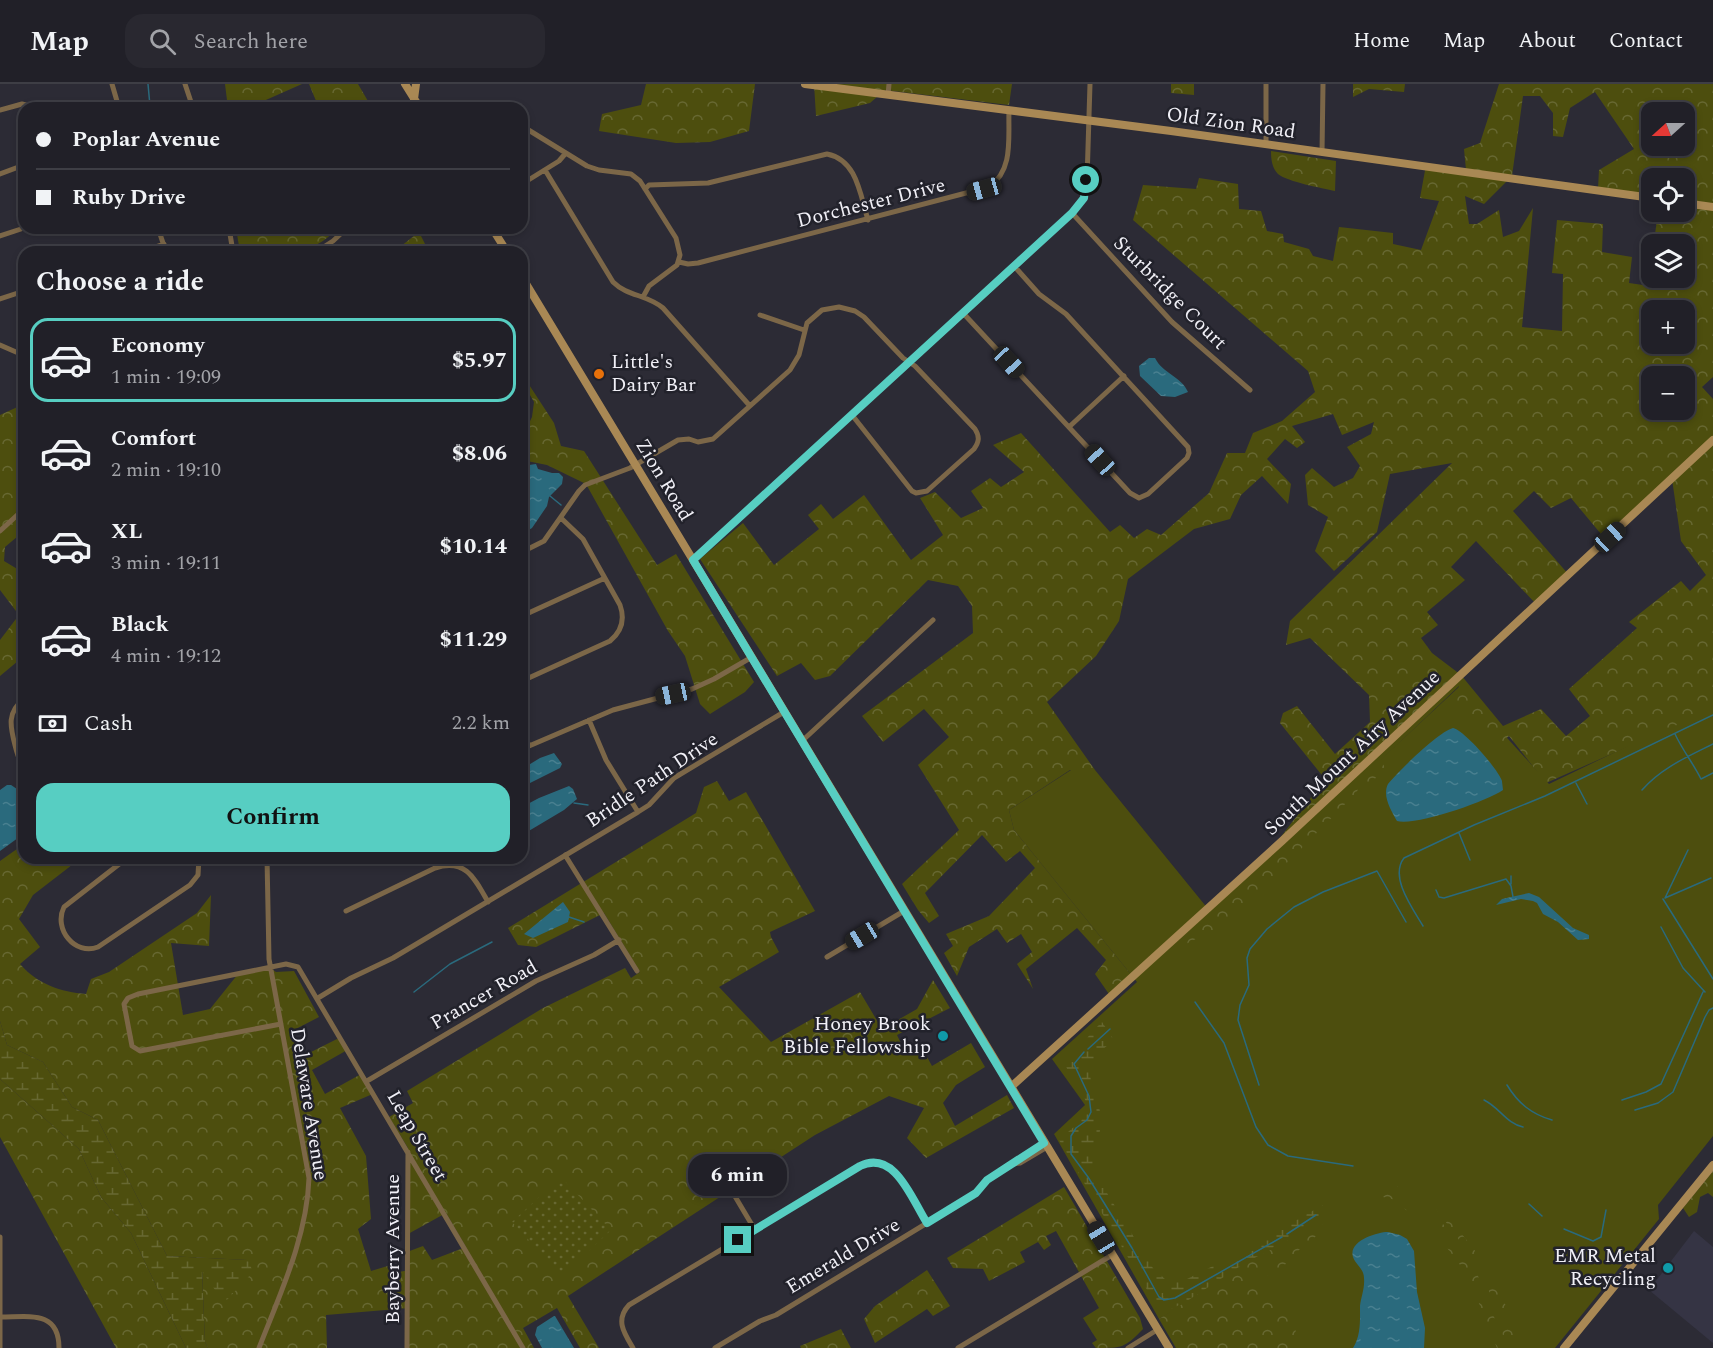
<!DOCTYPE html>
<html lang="en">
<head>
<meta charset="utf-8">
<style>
  :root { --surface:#212028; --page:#292830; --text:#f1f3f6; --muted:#a2a3a8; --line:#3e3e45; --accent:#57cec2 }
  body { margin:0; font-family:Spectral,serif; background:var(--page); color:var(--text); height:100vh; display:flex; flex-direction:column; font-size:22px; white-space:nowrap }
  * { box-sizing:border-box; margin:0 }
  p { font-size:20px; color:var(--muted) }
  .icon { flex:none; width:33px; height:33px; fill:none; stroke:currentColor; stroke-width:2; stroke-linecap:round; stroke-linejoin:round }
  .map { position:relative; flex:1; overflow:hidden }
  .panel { position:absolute; left:18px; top:162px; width:510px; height:618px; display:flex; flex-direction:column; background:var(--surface); border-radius:18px; box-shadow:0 3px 9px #0003,0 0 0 2px var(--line) }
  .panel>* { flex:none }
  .hud { position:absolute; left:18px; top:18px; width:510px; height:132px; border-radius:18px; box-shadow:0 3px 9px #0003,0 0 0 2px var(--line); display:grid; align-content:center; height:132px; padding:0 18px; background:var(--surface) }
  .needle { width:39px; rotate:249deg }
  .buttons { position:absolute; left:1641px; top:18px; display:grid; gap:12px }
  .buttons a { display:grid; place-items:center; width:54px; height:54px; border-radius:12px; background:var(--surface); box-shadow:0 3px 9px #0003,0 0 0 2px var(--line); font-size:30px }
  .end { position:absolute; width:27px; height:27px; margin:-14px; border:8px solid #57cec2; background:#111; box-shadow:0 0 0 3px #111 }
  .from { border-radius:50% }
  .bubble { position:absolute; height:42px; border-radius:18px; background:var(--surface); box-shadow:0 3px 9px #0003,0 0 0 2px var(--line); font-size:20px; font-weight:700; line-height:42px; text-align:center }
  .car { position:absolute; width:18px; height:36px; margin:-18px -9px; border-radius:8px; box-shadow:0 0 4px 2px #0007; background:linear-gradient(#222 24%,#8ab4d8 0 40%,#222 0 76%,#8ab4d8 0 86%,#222 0) }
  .hud b { display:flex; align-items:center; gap:21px; height:57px; font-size:22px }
  .hud b+b { border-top:2px solid var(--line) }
  .hud i { width:15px; height:15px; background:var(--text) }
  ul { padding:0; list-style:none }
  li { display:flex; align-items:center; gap:18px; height:84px; margin:0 12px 9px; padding:0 6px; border:3px solid transparent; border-radius:18px }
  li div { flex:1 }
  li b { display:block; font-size:22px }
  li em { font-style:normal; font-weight:700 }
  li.selected { border-color:var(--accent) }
  li>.icon { width:54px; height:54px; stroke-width:1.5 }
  h2 { padding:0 18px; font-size:27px; line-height:72px }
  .pay { display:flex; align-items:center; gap:15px; height:66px; padding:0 18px; font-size:22px }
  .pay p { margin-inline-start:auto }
  .primary-button { display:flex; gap:12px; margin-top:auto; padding:12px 18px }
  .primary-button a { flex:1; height:69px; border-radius:18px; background:var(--accent); color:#111; font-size:24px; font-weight:700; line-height:69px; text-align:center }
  header { display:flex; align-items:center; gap:36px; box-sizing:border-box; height:84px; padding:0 30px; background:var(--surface); border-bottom:2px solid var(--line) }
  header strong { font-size:28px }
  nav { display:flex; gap:33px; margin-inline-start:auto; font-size:21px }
  .search { width:420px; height:54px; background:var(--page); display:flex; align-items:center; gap:15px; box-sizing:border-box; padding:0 21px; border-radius:18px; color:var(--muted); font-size:22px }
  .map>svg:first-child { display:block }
  .built { fill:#353444 }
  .grass { fill:#4d4e0e }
  .forest { fill:url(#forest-crowns); fill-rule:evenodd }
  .wetland { fill:url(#wetland-marsh) }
  .park { fill:url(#park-dots) }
  .water { fill:url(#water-ripples) }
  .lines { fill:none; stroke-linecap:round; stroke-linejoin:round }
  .stream { stroke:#2a6a7d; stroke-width:1.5 }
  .street { stroke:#7c6748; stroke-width:5 }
  .secondary { stroke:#a98854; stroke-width:8 }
  .route { stroke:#57cec2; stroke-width:8 }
  .food-dot { fill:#e8710a; stroke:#22222b; stroke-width:2 }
  .culture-dot { fill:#0f9aa8; stroke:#22222b; stroke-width:2 }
  .labels { text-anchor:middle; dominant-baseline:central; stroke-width:5; stroke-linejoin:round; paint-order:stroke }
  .street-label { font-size:20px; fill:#f1f0f7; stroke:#22222b }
  .poi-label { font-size:20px; fill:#f1f0f7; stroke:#22222b; text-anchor:end }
</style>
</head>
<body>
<header>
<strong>Map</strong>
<div class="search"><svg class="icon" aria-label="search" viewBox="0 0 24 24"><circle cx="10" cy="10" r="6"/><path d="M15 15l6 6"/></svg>Search here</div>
<nav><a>Home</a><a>Map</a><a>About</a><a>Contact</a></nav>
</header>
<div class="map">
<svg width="1713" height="1264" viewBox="0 0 1713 1264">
  <defs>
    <pattern id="forest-crowns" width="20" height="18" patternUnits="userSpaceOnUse" patternTransform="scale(1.5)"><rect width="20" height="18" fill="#4d4e0e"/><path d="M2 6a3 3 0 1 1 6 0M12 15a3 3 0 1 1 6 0" fill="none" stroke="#676832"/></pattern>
    <pattern id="wetland-marsh" width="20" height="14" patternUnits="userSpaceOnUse" patternTransform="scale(1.5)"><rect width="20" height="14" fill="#4d4e0e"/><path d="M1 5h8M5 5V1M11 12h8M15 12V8" fill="none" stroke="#676832"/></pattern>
    <pattern id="park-dots" width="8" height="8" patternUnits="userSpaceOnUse" patternTransform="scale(1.5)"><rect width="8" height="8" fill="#4d4e0e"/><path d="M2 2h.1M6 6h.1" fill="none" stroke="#676832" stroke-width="1.8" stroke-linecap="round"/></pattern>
    <pattern id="water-ripples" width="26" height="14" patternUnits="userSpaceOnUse" patternTransform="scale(1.5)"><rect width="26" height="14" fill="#2a6a7d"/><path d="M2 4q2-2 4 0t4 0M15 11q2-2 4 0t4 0" fill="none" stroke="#498090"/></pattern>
  </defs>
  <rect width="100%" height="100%" fill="#2c2b35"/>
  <path class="built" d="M1694,1147L1713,1163V1259L1649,1206Z"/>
  <path class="grass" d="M1460,602L1549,700L1713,621V1052L1658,1121L1659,1135L1555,1264H1253L1244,1187L1159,1235L1054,1050L1085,1021L1052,975L1137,898L1014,746L1009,726L1071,686H1095L1213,831Z"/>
  <path class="forest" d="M225,0H302L248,24H228Z
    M309,0H358L372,24H319Z
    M646,0H755L749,47L710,58L676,59L599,47L602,30L641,21Z
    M814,0H1012L1009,21L885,6L870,19L816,32Z
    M1171,0H1194V11L1171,9Z
    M1353,0H1405L1404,8L1369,5L1353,13Z
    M1499,0H1713V293L1702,303L1713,315V625L1546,699L1509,652L1495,664L1470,633L1453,637L1459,602L1381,676L1385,684L1371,699L1360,702L1356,709L1229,838L1184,861L1177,853L1267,771L1325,695L1280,639L1283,629L1297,622L1335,670L1370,638L1369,611L1310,554L1286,561L1290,537L1452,379L1390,390L1377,448L1334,487L1315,467L1328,433L1308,421L1305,391L1312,384L1334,403L1353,394L1360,382L1347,363L1371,350L1374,338L1342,351L1333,330L1292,342L1305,358L1297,364L1285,355L1267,375L1291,400L1288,420L1262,392L1241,411L1230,435L1194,445L1128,495L1119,537L1096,572L1047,618L1095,686H1070L1009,726L1014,746L1133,893L1111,913L1095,890L1106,876L1077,844L1026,885L1033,905L1017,880L1032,868L1021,850L1007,859L997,845L969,863L957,892L944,869L953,862L946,850L989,832L1035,784L1020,767L1006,778L982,751L925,809L939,832L929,839L918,826L902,800L959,746L918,681L949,653L924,625L883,658L862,632L973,549L972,522L958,502L928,496L830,592L815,596L801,579L777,592L700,475L743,439L774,481L819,445L808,431L821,420L833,435L864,411L911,476L943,451L920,414L935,408L961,434L983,424L971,407L990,394L1001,403L1024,388L993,361L1021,349L1110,448L1120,441L1134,454L1147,445L1161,451L1209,409L1227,369H1245L1253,349L1282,337L1315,308L1308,287L1133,136L1143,101L1196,105L1199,94L1238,100L1239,125L1261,127L1267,147L1283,150L1284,158L1309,165L1313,172L1333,177L1339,143L1393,149V160L1421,166L1439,117L1420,114L1426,81L1466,86L1464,65L1480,59ZM1595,8L1634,65L1599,86L1598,105L1651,113L1652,94H1684V128H1658L1654,158L1684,160V194H1666L1664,204L1629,199L1632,173L1602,168L1603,140L1557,136L1552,189L1563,190L1562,247L1522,243L1533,124L1519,147L1503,153L1499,126L1477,140H1469L1465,112L1484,120L1512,92L1523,12H1540L1553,29V52L1563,53L1570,24ZM1652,28H1684V62H1652ZM1652,226H1684V260H1652ZM1652,292H1684V326H1652ZM1672,395L1681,457L1706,491L1690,507L1681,497L1629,538L1637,544L1569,605L1590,632L1566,652L1541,625L1503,642L1461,591L1432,569L1421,554L1438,541L1427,528L1465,496L1451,483L1476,457L1537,521L1569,491L1513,427L1534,407L1551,424L1571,414L1606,456Z
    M1271,67L1336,77L1335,107C1322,104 1288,98 1278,90C1272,84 1271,75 1271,67Z
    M236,144H338C307,176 281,168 240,168Z
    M419,148L429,168H397L396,166Z
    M522,290L554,339L561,362L584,367L657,481L676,470L754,598L745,608L710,630L700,620L685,572L668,547L586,400L547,381L522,376V354L532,333L534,318L522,297Z
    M24,320V447L5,463L4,477L24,489V572L0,592V556L19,531L0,506V331Z
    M717,697L729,717L746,708L815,827L770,848L771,853L779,868L719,903L771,958L860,908L882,945L917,925L933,896L950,924L897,951L906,970L921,962L932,982L971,959L985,983L956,1001L943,1019L955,1042L1007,1011L1014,1024L926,1074L907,1054L924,1024L889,1012L815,1051L568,1212L599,1264H580L557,1224L523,1244L534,1264H409V1224L326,1231L327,1264H208L205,1258L202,1185L247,1176L167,1172L98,1036L72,1023L43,978L7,961L0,937V777L24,760V774H81L33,811L19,835L40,863L20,880C37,900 61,908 86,910L91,895L109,888L197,829L211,811L209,862L171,859L183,931L210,925L238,890L270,884L276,888L294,887L319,933L290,948L303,972L341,953L349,965L312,986L325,1010L363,989L375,1009L340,1024L366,1072L371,1135L358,1145L371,1187L391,1181L393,1189L410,1186L407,1168L423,1162L432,1176L466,1163L446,1129L408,1150V1064L389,1033L413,1019L407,1007L543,924L625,884L631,894L640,888L604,829L536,863L518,861L508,844L696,729L704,703Z
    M0,995L79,1065L101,1113L131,1149L186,1264H116L0,1053Z
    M1713,1087V1113L1708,1109L1700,1113L1697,1128L1689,1133L1683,1124Z
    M1392,1094L1411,1124L1410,1127L1406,1126L1396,1116L1383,1113L1380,1104L1384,1098Z
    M1064,1103L1140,1234L1143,1245C1125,1264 1122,1264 1096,1264L1092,1259L1097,1256L1083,1234L1099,1224L1056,1147L1046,1152L1051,1161L1044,1166L1038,1158L1020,1168L1025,1178L989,1197L983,1185L953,1184L947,1174Z
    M1433,1117C1463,1151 1494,1184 1508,1228C1512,1239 1513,1252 1515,1264H1507L1487,1201L1471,1172L1431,1118Z
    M1430,1129C1440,1135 1445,1142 1452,1151C1482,1189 1490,1220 1504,1264H1497L1467,1190L1438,1152Z
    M1325,1136L1314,1155L1300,1165L1276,1190L1271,1192L1262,1190L1254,1194C1284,1212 1297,1228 1297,1264H1176L1159,1235L1242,1182Z
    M927,1186L950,1222L933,1232L927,1225L875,1259L864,1235L875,1222Z
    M841,1245L851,1264H801L800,1262Z"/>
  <path class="wetland" d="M0,937L7,961L43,978L72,1023L98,1036L167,1172L248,1176L253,1188L224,1219L202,1187L205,1258L208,1264H186L131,1149L101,1113L79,1065L0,995Z
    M1102,938L1114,956C1085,979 1086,982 1097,1018C1100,1026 1102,1033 1101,1041C1099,1057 1090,1069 1093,1086L1152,1183L1166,1196L1163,1212L1168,1213L1172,1198L1183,1197L1231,1173L1323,1121L1324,1135L1242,1181L1187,1217L1169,1226L1161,1225L1156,1221L1059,1056C1067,1048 1082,1038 1087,1028C1091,1018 1070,990 1064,980C1078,967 1088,951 1102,938Z"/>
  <path class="park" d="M561,1093L611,1146L562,1192L512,1138Z"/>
  <path class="water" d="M1149,274H1155C1163,290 1181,292 1188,308L1175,313L1161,312L1140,292L1139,282Z
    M536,380L538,385L552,389H559L563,393L562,400L549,413L547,422L532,444L522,450V382Z
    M1453,644C1464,646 1498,685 1502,697C1502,698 1503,705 1503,706C1485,718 1416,742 1397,737C1391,726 1382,712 1388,700C1399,687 1438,648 1453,644Z
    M554,669L562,680L560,684L522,703V685L540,674Z
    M7,701H11L17,705H19L24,747L22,751L0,767V706Z
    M569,702L573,705L577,715L564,726L522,751V723L539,714Z
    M1529,809L1539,813L1573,844L1589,851V855L1578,856L1558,838L1543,830L1537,819L1533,817L1521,815L1496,821L1502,815Z
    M563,818L570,828L568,838L533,854L524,850Z
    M1388,1148L1400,1151L1407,1155L1414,1167L1417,1208L1425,1244L1424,1264H1353C1361,1251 1360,1237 1360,1222C1361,1213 1365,1204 1364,1194C1364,1185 1356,1181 1353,1173C1348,1157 1377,1148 1388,1148Z
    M554,1232H555L574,1264H542L535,1251L537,1243Z"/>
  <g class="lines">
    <path class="stream" d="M148,0L150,22
      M550,412L561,421
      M1675,650C1683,667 1693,679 1701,695L1713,689
      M522,677L525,685
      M1576,699L1587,720
      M1642,706C1661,684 1687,673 1713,660
      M574,719L588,721
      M1459,749L1470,776
      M1511,800V792
      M1436,806L1439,813L1444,814L1506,795L1511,802L1513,813
      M1665,814L1688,766
      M1665,814L1711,794
      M1663,815L1713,895
      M569,833L584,838
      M1423,842C1413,825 1389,793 1404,774L1474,741L1545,712L1713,631
      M1661,843L1683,884L1705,908
      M414,908L450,880L492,858
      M1195,918L1224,959L1256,1043L1268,1061L1288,1072L1353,1082
      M1088,965L1110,945
      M1084,968L1074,980L1089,1012L1091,1028L1087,1036L1076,1044L1071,1052V1070L1088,1093L1132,1164L1159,1213L1164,1216L1175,1214L1282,1153
      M1259,1001L1238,936L1240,921L1249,901L1247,874L1250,865L1267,845L1294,823L1323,808L1377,787L1406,838
      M1507,1001C1518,1019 1531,1030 1552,1036
      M1484,1016C1499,1023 1507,1040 1523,1043
      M1622,1016L1646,1008L1661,1000L1703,908
      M1635,1026L1658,1019L1673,1008L1705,933L1709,926L1713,924
      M1529,1120L1542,1132
      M1564,1145L1593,1157L1601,1153L1606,1126
      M1287,1150L1316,1131"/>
    <path class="street" d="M112,0L119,24
      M185,0L193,24
      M888,11L889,0
      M0,26L22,20L36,24
      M522,42L587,82L599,86L631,90L640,97L676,154L680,171L677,181L649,202L643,213
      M1266,61V0
      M1322,69L1323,0
      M545,86L613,198C627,212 648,211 663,224L750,322
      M0,90L24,81
      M522,100L559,77L565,70
      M645,105L649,101L708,99L827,70C857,76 860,110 868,136
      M1072,129L1172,238L1250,306
      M158,144L166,168
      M229,144L233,168
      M0,152L24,144
      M140,168L164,160
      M316,168L333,157L347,144
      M679,178L688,180L698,179L989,103C1014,86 1008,53 1009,26
      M0,215L24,207
      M963,229L1130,409L1139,414L1148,410L1187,374L1189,369L1188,363L1066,230L1039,210L1015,183
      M760,231L804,246
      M0,261L16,268H24
      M1069,343L1124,292
      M0,447L24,425
      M522,468L544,457L579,407L585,401L630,384L678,356L689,355L698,358L713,355L790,286L799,271L807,239L822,226L839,223L855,227L864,233L903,274L915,282L975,345C980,353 979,358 974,365L927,407L916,409L912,407L852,331
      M693,476L1015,183L1079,121L1084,114L1087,96L1090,0
      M522,532L605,494
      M522,597L610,557C622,547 625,535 620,521L583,455L561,434
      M24,615C7,628 10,642 15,661C17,669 19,677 24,684
      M589,636L606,676L638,728
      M522,645L529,662
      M802,657L933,536
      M522,665L613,626L692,605L714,595L752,573
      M565,771L637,887
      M127,774L64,823C53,845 75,872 98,863L190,801L198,791L199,774
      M346,827L435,784C466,774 475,795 488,818
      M827,873L904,827
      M318,914L351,894L393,874L638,728L649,721L674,694L784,628
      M281,940L140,967L132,962L124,920L128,914L138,910L286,880L298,883L523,1264
      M367,997L536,897L594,871L619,856
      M1044,1059L1018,1075L1013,1080L1020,1079L1047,1063
      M733,1109L755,1146
      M0,1153V1264
      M1,1233C29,1233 59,1226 59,1264
      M259,1264C280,1210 307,1153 309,1094L269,875L267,774
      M407,1264L408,1068
      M633,1264C624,1249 615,1236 629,1221L864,1080C898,1071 912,1116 927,1139
      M715,1264L760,1237L776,1231L973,1111L987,1096L1013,1080
      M958,1264L1112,1171
      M1128,1264L1157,1246"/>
    <path class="secondary" d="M405,0L420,24
      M805,0L1171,47L1652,114
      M414,15L416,0
      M1684,119L1713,123
      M492,144L507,168
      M522,193L1169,1264
      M1011,1003L1282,757L1713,356
      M1564,1264L1713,1081"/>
  </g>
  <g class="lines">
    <path class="route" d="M738,1156L860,1082C895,1065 912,1116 927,1139L976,1109L987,1096L1044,1059L693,476L1072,129L1084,114L1086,96"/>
  </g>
  <circle class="food-dot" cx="599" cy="290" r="6"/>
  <g class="culture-dot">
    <circle cx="943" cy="952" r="6"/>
    <circle cx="1668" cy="1184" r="6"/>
  </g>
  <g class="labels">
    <g class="street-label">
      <text transform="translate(1231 39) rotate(8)">Old Zion Road</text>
      <text transform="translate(871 119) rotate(-14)">Dorchester Drive</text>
      <text transform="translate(1170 209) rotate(45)">Sturbridge Court</text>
      <text transform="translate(664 396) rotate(59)">Zion Road</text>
      <text transform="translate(1352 669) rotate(-43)">South Mount Airy Avenue</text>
      <text transform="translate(652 696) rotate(-34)">Bridle Path Drive</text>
      <text transform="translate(484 911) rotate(-30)">Prancer Road</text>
      <text transform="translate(309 1020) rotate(81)">Delaware Avenue</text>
      <text transform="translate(417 1052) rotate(60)">Leap Street</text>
      <text transform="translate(393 1165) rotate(-90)">Bayberry Avenue</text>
      <text transform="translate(843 1172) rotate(-31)">Emerald Drive</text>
    </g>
    <g class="poi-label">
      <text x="611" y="278" text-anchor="start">Little's<tspan x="611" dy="23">Dairy Bar</tspan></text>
      <text x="931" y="940">Honey Brook<tspan x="931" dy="23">Bible Fellowship</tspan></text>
      <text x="1656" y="1172">EMR Metal<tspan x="1656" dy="23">Recycling</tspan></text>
    </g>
  </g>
</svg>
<div class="buttons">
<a><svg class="needle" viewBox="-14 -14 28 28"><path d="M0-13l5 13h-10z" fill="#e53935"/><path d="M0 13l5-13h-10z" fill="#a2a3a8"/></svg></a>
<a><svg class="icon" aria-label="locate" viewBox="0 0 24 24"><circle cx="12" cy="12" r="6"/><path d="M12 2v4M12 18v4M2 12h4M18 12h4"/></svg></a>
<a><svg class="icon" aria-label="layers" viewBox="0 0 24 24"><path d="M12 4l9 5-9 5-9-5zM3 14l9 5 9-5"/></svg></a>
<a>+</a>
<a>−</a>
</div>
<i class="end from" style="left:1086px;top:96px"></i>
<i class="end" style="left:738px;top:1156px"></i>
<div class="bubble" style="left:688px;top:1070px;width:99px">6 min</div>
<i class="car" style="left:984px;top:105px;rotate:255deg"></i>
<i class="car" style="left:1009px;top:278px;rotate:137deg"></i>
<i class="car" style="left:1100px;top:376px;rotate:318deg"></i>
<i class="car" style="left:1610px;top:453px;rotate:47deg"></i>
<i class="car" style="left:673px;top:610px;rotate:258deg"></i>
<i class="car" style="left:862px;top:852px;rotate:239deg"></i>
<i class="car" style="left:1101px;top:1154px;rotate:329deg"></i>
<div class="hud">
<b><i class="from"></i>Poplar Avenue</b>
<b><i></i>Ruby Drive</b>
</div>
<section class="panel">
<h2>Choose a ride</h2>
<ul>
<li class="selected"><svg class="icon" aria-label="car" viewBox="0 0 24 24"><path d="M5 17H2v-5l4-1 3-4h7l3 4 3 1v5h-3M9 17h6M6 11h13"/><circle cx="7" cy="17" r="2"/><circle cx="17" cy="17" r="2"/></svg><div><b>Economy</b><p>1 min · 19:09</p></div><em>$5.97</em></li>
<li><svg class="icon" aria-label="car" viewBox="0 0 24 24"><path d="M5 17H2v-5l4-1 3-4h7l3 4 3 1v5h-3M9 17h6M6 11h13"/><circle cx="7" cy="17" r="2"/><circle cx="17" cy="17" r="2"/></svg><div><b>Comfort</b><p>2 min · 19:10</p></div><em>$8.06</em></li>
<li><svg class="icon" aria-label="car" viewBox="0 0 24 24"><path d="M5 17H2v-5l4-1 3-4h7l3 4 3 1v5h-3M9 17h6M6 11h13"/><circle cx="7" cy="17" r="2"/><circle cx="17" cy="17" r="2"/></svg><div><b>XL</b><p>3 min · 19:11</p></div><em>$10.14</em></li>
<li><svg class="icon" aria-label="car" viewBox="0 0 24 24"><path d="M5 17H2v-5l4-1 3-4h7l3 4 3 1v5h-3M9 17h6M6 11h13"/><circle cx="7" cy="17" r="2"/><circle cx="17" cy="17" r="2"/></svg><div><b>Black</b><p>4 min · 19:12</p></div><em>$11.29</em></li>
</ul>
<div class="pay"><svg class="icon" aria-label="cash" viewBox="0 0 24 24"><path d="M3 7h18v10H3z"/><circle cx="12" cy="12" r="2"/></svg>Cash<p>2.2 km</p></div>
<div class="primary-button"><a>Confirm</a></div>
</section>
</div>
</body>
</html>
